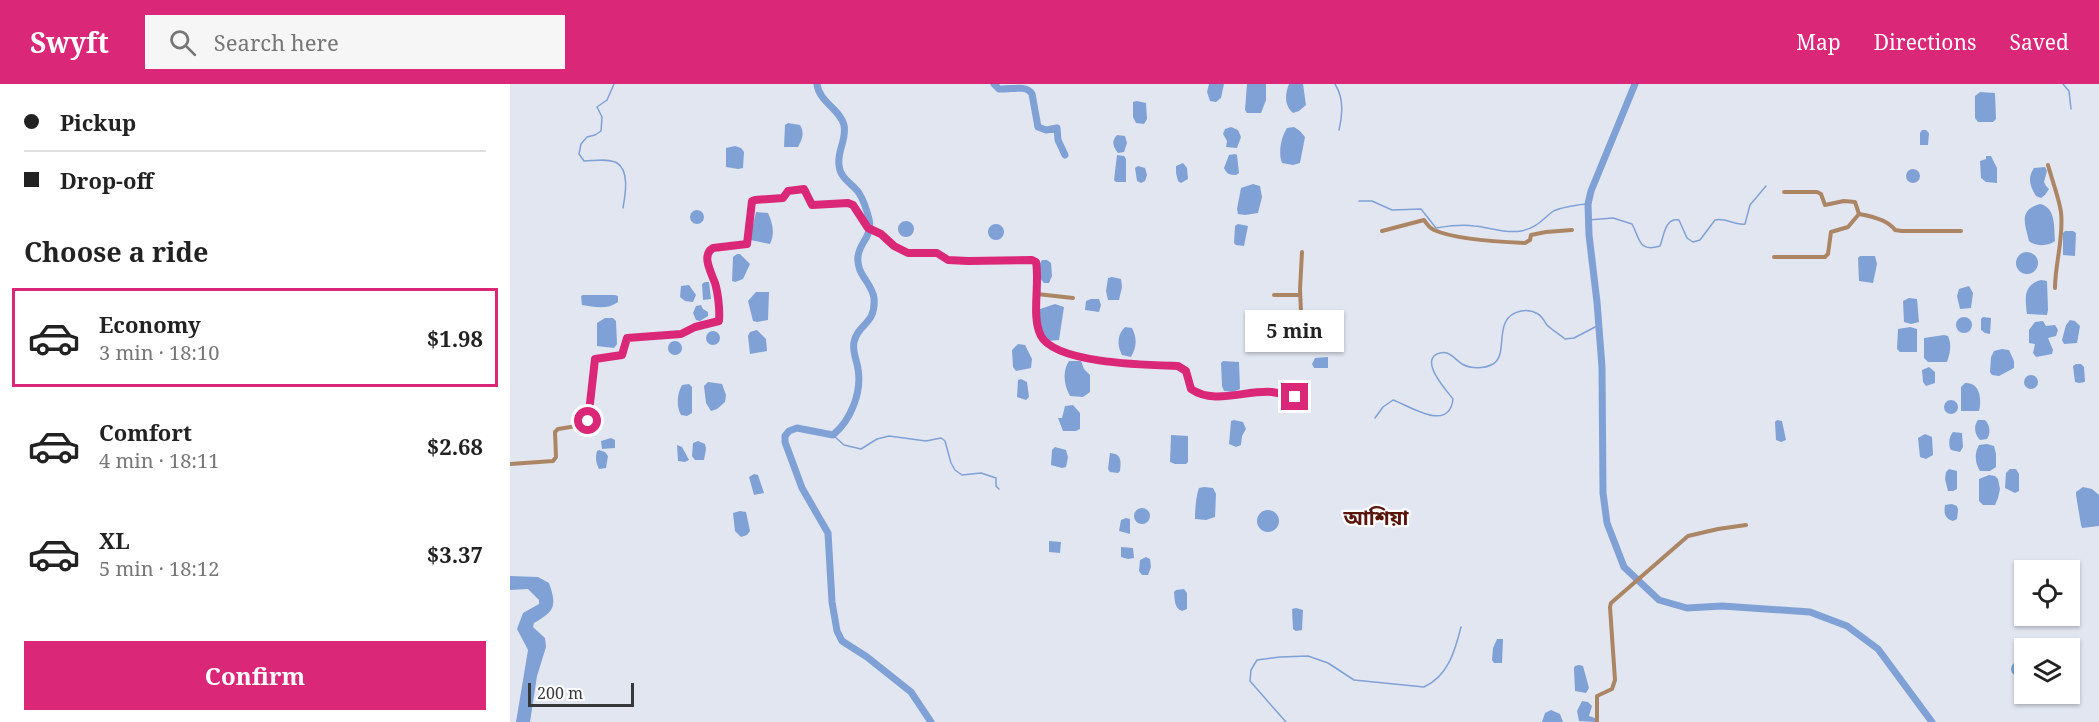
<!DOCTYPE html>
<html lang="en">
<head>
<meta charset="utf-8">
<style>
  :root { --surface:#fff; --page:#f6f6f6; --text:#222; --muted:#767676; --line:#e0e0e0; --accent:#db2777 }
  body { margin:0; font-family:"Noto Serif","Noto Sans Bengali",serif; background:var(--page); color:var(--text); height:100vh; display:flex; flex-direction:column; font-size:22px; white-space:nowrap }
  * { box-sizing:border-box; margin:0 }
  p { font-size:20px; color:var(--muted) }
  .icon { flex:none; width:33px; height:33px; fill:none; stroke:currentColor; stroke-width:2; stroke-linecap:round; stroke-linejoin:round }
  .map { position:relative; flex:1; overflow:hidden }
  .sheet { display:flex; flex-direction:column; background:var(--surface); width:510px }
  .sheet>* { flex:none }
  .top-card { display:grid; align-content:center; height:132px; padding:0 24px; background:var(--surface) }
  .controls { position:absolute; left:1504px; top:476px; display:grid; gap:12px }
  .controls a { display:grid; place-items:center; width:66px; height:66px; border-radius:0px; background:var(--surface); box-shadow:0 2px 4px #0004; font-size:30px }
  .scale { position:absolute; left:18px; bottom:15px; width:106px; box-sizing:border-box; padding-left:6px; border:3px solid #37383c; border-top:0; font-size:16px; line-height:21px; white-space:nowrap; color:#37383c; -webkit-text-stroke:4px #fff; paint-order:stroke }
  .end { position:absolute; width:27px; height:27px; margin:-14px; border:8px solid #db2777; background:#fff; box-shadow:0 0 0 3px #fff }
  .from { border-radius:50% }
  .bubble { position:absolute; height:42px; border-radius:0px; background:var(--surface); box-shadow:0 2px 4px #0004; font-size:20px; font-weight:700; line-height:42px; text-align:center }
  .top-card b { display:flex; align-items:center; gap:21px; height:57px; font-size:22px }
  .top-card b+b { border-top:2px solid var(--line) }
  .top-card i { width:15px; height:15px; background:var(--text) }
  ul { padding:0; list-style:none }
  li { display:flex; align-items:center; gap:18px; height:99px; margin:0 12px 9px; padding:0 12px; border:3px solid transparent; border-radius:0px }
  li div { flex:1 }
  li b { display:block; font-size:22px }
  li em { font-style:normal; font-weight:700 }
  li.active { border-color:var(--accent) }
  li>.icon { width:54px; height:54px; stroke-width:1.5 }
  h2 { padding:0 24px; font-size:27px; line-height:72px }
  .action { display:flex; gap:12px; margin-top:auto; padding:12px 24px }
  .action a { flex:1; height:69px; border-radius:0px; background:var(--accent); color:#fff; font-size:24px; font-weight:700; line-height:69px; text-align:center }
  header { display:flex; align-items:center; gap:36px; box-sizing:border-box; height:84px; padding:0 30px; background:var(--accent); color:#fff }
  header strong { font-size:28px }
  nav { display:flex; gap:33px; margin-inline-start:auto; font-size:21px }
  .search { width:420px; height:54px; background:var(--page); display:flex; align-items:center; gap:15px; box-sizing:border-box; padding:0 21px; border-radius:0px; color:var(--muted); font-size:22px }
  main { display:flex; flex:1; min-height:0 }
  .map>svg:first-child { display:block }
  .water { fill:#7fa1d5 }
  .lines { fill:none; stroke-linecap:round; stroke-linejoin:round }
  .stream { stroke:#7fa1d5; stroke-width:1.5 }
  .river { stroke:#7fa1d5; stroke-width:7 }
  .street { stroke:#ab8564; stroke-width:4 }
  .route { stroke:#db2777; stroke-width:8 }
  .labels { text-anchor:middle; dominant-baseline:central; stroke-width:4.5; stroke-linejoin:round; paint-order:stroke }
  .quarter-label { font-size:21px; font-weight:bold; fill:#59160c; stroke:#fff }
</style>
</head>
<body>
<header>
<strong>Swyft</strong>
<div class="search"><svg class="icon" aria-label="search" viewBox="0 0 24 24"><circle cx="10" cy="10" r="6"/><path d="M15 15l6 6"/></svg>Search here</div>
<nav><a>Map</a><a>Directions</a><a>Saved</a></nav>
</header>
<main>
<section class="sheet">
<div class="top-card">
<b><i class="from"></i>Pickup</b>
<b><i></i>Drop-off</b>
</div>
<h2>Choose a ride</h2>
<ul>
<li class="active"><svg class="icon" aria-label="car" viewBox="0 0 24 24"><path d="M5 17H2v-5l4-1 3-4h7l3 4 3 1v5h-3M9 17h6M6 11h13"/><circle cx="7" cy="17" r="2"/><circle cx="17" cy="17" r="2"/></svg><div><b>Economy</b><p>3 min · 18:10</p></div><em>$1.98</em></li>
<li><svg class="icon" aria-label="car" viewBox="0 0 24 24"><path d="M5 17H2v-5l4-1 3-4h7l3 4 3 1v5h-3M9 17h6M6 11h13"/><circle cx="7" cy="17" r="2"/><circle cx="17" cy="17" r="2"/></svg><div><b>Comfort</b><p>4 min · 18:11</p></div><em>$2.68</em></li>
<li><svg class="icon" aria-label="car" viewBox="0 0 24 24"><path d="M5 17H2v-5l4-1 3-4h7l3 4 3 1v5h-3M9 17h6M6 11h13"/><circle cx="7" cy="17" r="2"/><circle cx="17" cy="17" r="2"/></svg><div><b>XL</b><p>5 min · 18:12</p></div><em>$3.37</em></li>
</ul>
<div class="action"><a>Confirm</a></div>
</section>
<div class="map">
<svg width="1589" height="638" viewBox="0 0 1589 638">
  <rect width="100%" height="100%" fill="#e2e6f1"/>
  <path class="water" d="M699,0H714L711,14L706,18L700,17L697,8Z
    M737,0H756V16L751,29H737L735,26Z
    M779,0H793L796,21L789,27L783,29C774,21 775,10 779,0Z
    M1470,8L1485,9L1486,35L1483,38H1468L1465,34V12Z
    M627,17L636,19L637,35L634,40L626,39L623,33V18Z
    M278,39L290,41C295,49 292,56 288,63H274L275,41Z
    M721,43L728,46L731,53L727,64L716,63L717,57L713,50L715,45Z
    M784,43L790,47L795,53L790,79L783,81L772,79C768,69 771,53 777,44Z
    M1416,46L1419,49L1418,61H1410V49L1412,46Z
    M607,51L615,52L617,59L614,68L608,69C603,63 601,57 607,51Z
    M225,62L231,64L234,68L233,84L228,85L216,83V64Z
    M725,70L727,71L729,89L726,91C719,91 717,90 714,84L719,71Z
    M607,71L614,72L616,75V98H606L604,96Z
    M1476,72H1481L1487,84V99L1476,98L1471,94L1470,77L1476,75Z
    M673,79L677,84L678,95L671,99L668,97L666,89V82Z
    M628,82L635,84L637,91L635,97L631,99L627,97L625,84Z
    M1535,83L1537,87L1534,98L1536,102L1539,105L1535,111L1531,114L1526,112C1520,102 1517,94 1524,84Z
    M1396 92a7 7 0 1 1 14 0a7 7 0 1 1-14 0Z
    M743,100L750,102L752,113L748,129L735,131L728,130L727,125L731,104Z
    M1530,120C1546,123 1544,144 1545,157C1539,162 1526,163 1519,157C1515,140 1508,126 1530,120Z
    M180 133a7 7 0 1 1 14 0a7 7 0 1 1-14 0Z
    M246,128L258,129C263,140 265,149 260,160L240,156L239,150L242,145Z
    M388 145a8 8 0 1 1 16 0a8 8 0 1 1-16 0Z
    M728,140L738,142L734,162L726,161L724,159L725,142Z
    M478 148a8 8 0 1 1 16 0a8 8 0 1 1-16 0Z
    M1555,147H1563L1566,149L1565,172L1553,171V149Z
    M1506 179a11 11 0 1 1 22 0a11 11 0 1 1-22 0Z
    M227,170H230L240,180L233,195L225,198L222,197L223,173Z
    M1350,172H1365L1367,180L1363,199L1349,197L1348,174Z
    M532,176H537L541,179L542,192L539,199H534C527,193 527,183 532,176Z
    M602,193L611,195L612,203L609,216H598L596,207L598,194Z
    M1531,196L1537,197L1538,226L1537,231L1517,230C1515,214 1513,201 1531,196Z
    M195,198H199L201,215L193,216L192,200Z
    M179,201L186,211L183,218L175,217L170,213L171,202Z
    M1459,202L1463,209L1461,224L1450,225L1447,212L1449,205Z
    M246,208H259L258,236L247,238L243,237L238,217Z
    M73,211H105L108,212V218C97,226 85,223 72,221L71,212Z
    M1399,214L1407,215L1409,238L1401,240L1394,238L1393,217Z
    M581,215H589L591,221L589,228L575,226L576,217Z
    M545,220L554,223L549,256L538,257C531,250 526,235 530,225Z
    M191,221L193,225L198,228V232L190,237L186,236L183,229L186,222Z
    M1446 241a8 8 0 1 1 16 0a8 8 0 1 1-16 0Z
    M1473,233L1481,234L1480,250L1475,249L1471,246V235Z
    M95,234H103L106,237L107,260L104,264L87,262V239Z
    M1560,236L1565,237L1570,242L1567,259L1554,260L1552,256L1556,241Z
    M1533,237L1536,242L1545,241L1548,246L1546,252L1538,254L1543,266L1542,270L1526,273L1523,269L1525,260L1519,259V246L1525,238Z
    M615,243L622,244C627,254 627,263 621,273L612,271C607,262 607,251 615,243Z
    M1400,243L1407,245V268H1390L1387,265L1388,245Z
    M247,246L256,255L257,267L240,270L238,252L240,248Z
    M196 254a7 7 0 1 1 14 0a7 7 0 1 1-14 0Z
    M1434,251L1438,252C1442,261 1440,269 1437,278H1418L1414,274V254Z
    M158 264a7 7 0 1 1 14 0a7 7 0 1 1-14 0Z
    M508,260L515,261L522,275L521,284L506,287L503,283L502,266Z
    M1492,265L1499,266L1504,277V284L1489,292L1482,291L1480,288L1481,273L1484,267Z
    M818,273V284H804L802,280L805,274Z
    M559,277H571L574,285L580,291V308L573,313L560,312C554,301 552,288 559,277Z
    M713,277L729,278L730,305L723,308L714,307L712,302L711,279Z
    M1566,280H1571L1574,283L1575,298L1569,299L1565,298L1563,282Z
    M1419,283L1425,288V299L1416,302L1413,298L1412,286Z
    M1514 298a7 7 0 1 1 14 0a7 7 0 1 1-14 0Z
    M511,295L517,298L519,313L516,316L507,313L508,296Z
    M198,298L212,300L216,311L215,318L207,325L201,327L196,319L194,302Z
    M1455,299C1470,298 1472,315 1469,327H1451V303Z
    M179,300L182,303V329L177,332L171,331C166,322 167,310 172,301Z
    M1434 323a7 7 0 1 1 14 0a7 7 0 1 1-14 0Z
    M563,321L570,329V345L566,347H553L548,334H552L555,322Z
    M724,336L733,338L736,345L732,352L731,361L726,363L719,360L721,337Z
    M1267,336L1272,337L1276,356L1271,358L1266,356L1265,338Z
    M1468,336H1475C1480,341 1481,349 1477,355L1470,356C1465,351 1463,342 1468,336Z
    M1443,348L1452,349L1453,363L1450,368L1441,366C1438,361 1439,352 1443,348Z
    M1415,350L1422,353L1423,371L1416,375L1410,373L1408,354Z
    M661,351L678,352V378L676,380H665L660,378Z
    M101,354L105,356V364L92,365L91,357Z
    M188,357L195,360L196,365L194,376H185L182,372L183,359Z
    M1477,360L1484,362L1486,370V383L1480,387H1470C1465,379 1464,370 1469,361Z
    M167,361L172,363L179,376L175,378L168,377Z
    M545,363L556,366L558,373L556,383L552,384L541,381L542,366Z
    M89,366L95,368L98,372L96,384L89,385C86,379 85,374 87,367Z
    M600,369C612,370 611,377 610,387L608,389L600,388L598,385Z
    M1439,385L1447,387V405L1443,407H1438L1435,395L1436,388Z
    M1500,385H1506L1509,390V407L1505,409L1495,404L1496,389Z
    M244,390L248,391L254,409L244,411L239,393Z
    M1479,391L1485,392L1488,395L1490,405L1488,414L1485,421H1473L1469,417V395Z
    M694,403L703,404L706,410L705,433L696,436L685,435C685,426 686,412 689,404Z
    M1573,403L1582,405L1589,411V442L1572,444L1571,441L1566,411V408Z
    M1442,420L1447,422L1448,426L1447,435L1443,437C1434,434 1434,429 1435,421Z
    M624 432a8 8 0 1 1 16 0a8 8 0 1 1-16 0Z
    M747 437a11 11 0 1 1 22 0a11 11 0 1 1-22 0Z
    M230,427L236,428L240,447L237,451L231,453L225,447L223,429Z
    M616,434L620,435V450L609,447L611,436Z
    M539,457L551,458L550,469L539,468Z
    M611,463L623,464L624,474L618,475L611,473Z
    M636,473L640,475L641,483L638,491H632L629,487L630,476Z
    M0,492L28,493L39,499C47,522 45,527 24,539L23,543L35,554L36,563L27,592L20,638H6L18,566L7,545L13,529L29,520V516L18,505L0,506Z
    M674,505L677,509V525L672,527C664,524 665,516 664,508L666,506Z
    M786,524L793,526L792,546L786,547L783,545L782,525Z
    M987,555H993L992,579H984L982,576L983,564Z
    M1501 585a7 7 0 1 1 14 0a7 7 0 1 1-14 0Z
    M1069,581L1073,582L1079,604L1076,609L1065,607L1064,584L1065,582Z
    M1072,617L1078,618L1082,622L1079,632L1085,634V638L1069,637L1067,627Z
    M1041,626L1050,630L1053,638H1032L1035,629Z"/>
  <g class="lines">
    <path class="stream" d="M104,0L97,16L87,23L92,33L91,47L85,51L77,53L71,60L69,70L74,77C84,77 99,74 107,79C120,87 115,112 113,124
      M825,0C834,14 833,30 829,46
      M1553,0L1559,7L1561,25
      M849,117H862L882,126L911,125L926,144C939,142 951,140 964,142C979,143 995,150 1011,147C1026,144 1031,137 1042,128C1047,124 1071,120 1078,120
      M1078,136L1103,134L1122,140C1130,154 1128,169 1150,162C1154,152 1155,133 1169,136L1177,154L1183,158L1190,156L1205,136C1216,133 1224,142 1235,140L1240,121L1256,102
      M865,334L873,323L883,316C900,322 939,349 943,315C937,307 914,282 924,272C927,269 933,268 937,269C943,271 947,277 952,280C961,285 974,285 983,280C1000,270 981,233 1011,227C1016,226 1023,227 1028,230C1032,232 1034,237 1037,241C1042,246 1049,250 1055,255L1064,254L1087,242
      M323,351L334,361L351,365L367,355L379,352L416,357L431,354L435,357L441,379L445,386L452,391L471,389L486,394V402L489,405
      M776,638L740,597L741,586L747,576L770,573L798,572L818,579L844,596L914,603C938,592 945,567 951,543"/>
    <path class="river" d="M307,0C309,18 330,25 334,41C337,56 327,66 329,81C330,95 342,99 349,109C354,117 357,127 359,135C363,153 349,158 348,173C346,190 362,199 364,214C366,241 348,239 344,258C342,267 347,277 348,285C352,308 341,336 323,351L287,344L279,347L275,352V358L292,404L318,449L322,518L327,547L332,557L357,573L401,608L421,638
      M484,0L489,5C501,6 516,0 522,10L528,43L536,46L547,44L548,56L555,71
      M1125,0L1081,107L1078,120L1079,151L1087,218L1092,283L1093,409L1097,439L1114,483L1149,516L1177,524L1212,522L1300,528L1337,542L1368,565L1422,638"/>
    <path class="street" d="M1538,81C1542,96 1549,114 1551,128C1554,154 1545,179 1545,204
      M1274,108H1307L1311,110L1315,121L1334,117L1345,118L1349,130
      M872,147L914,136C917,140 919,144 924,146C944,155 991,158 1015,159L1020,156L1021,151L1036,148L1062,146
      M1264,173H1315L1318,170L1321,148L1338,143L1349,130C1361,132 1378,136 1385,146L1392,147H1451
      M527,210C527,223 525,240 531,252C545,280 640,281 668,282C684,287 673,308 693,312C713,316 737,308 758,308C767,308 776,311 785,313
      M764,211H790
      M791,228L790,205L792,168
      M0,380L43,377L46,373L45,348L48,345L73,341L78,337L85,275L112,271L117,254L171,250L185,243L209,237C212,214 200,192 198,170L203,164L237,160L241,121L242,117L245,116L273,114L278,107L294,105L302,121L338,119L343,121L358,144L371,151L384,162L398,169H427L438,176L458,177L522,176L526,179L527,210L563,214
      M1087,638V612L1102,605L1105,596L1100,523L1101,519L1178,452L1208,445L1236,441"/>
  </g>
  <g class="lines">
    <path class="route" d="M78,337L85,275L112,271L117,254L171,250L185,243L209,237C210,226 208,209 205,199C201,188 191,171 203,164L237,160L242,117L245,116L273,114L278,107L294,105L302,121L338,119L343,121L358,144L371,150L384,162L398,169H427L438,176L458,177L522,176L526,178C530,200 521,233 531,252C546,280 639,281 668,282L676,287L681,305C704,321 735,306 762,308C769,309 778,311 785,313"/>
  </g>
  <g class="labels">
    <g class="quarter-label">
      <text x="866" y="433">আশিয়া</text>
    </g>
  </g>
</svg>
<div class="controls">
<a><svg class="icon" aria-label="locate" viewBox="0 0 24 24"><circle cx="12" cy="12" r="6"/><path d="M12 2v4M12 18v4M2 12h4M18 12h4"/></svg></a>
<a><svg class="icon" aria-label="layers" viewBox="0 0 24 24"><path d="M12 4l9 5-9 5-9-5zM3 14l9 5 9-5"/></svg></a>
</div>
<div class="scale">200 m</div>
<i class="end from" style="left:78px;top:337px"></i>
<i class="end" style="left:785px;top:313px"></i>
<div class="bubble" style="left:735px;top:226px;width:99px">5 min</div>
</div>
</main>
</body>
</html>
